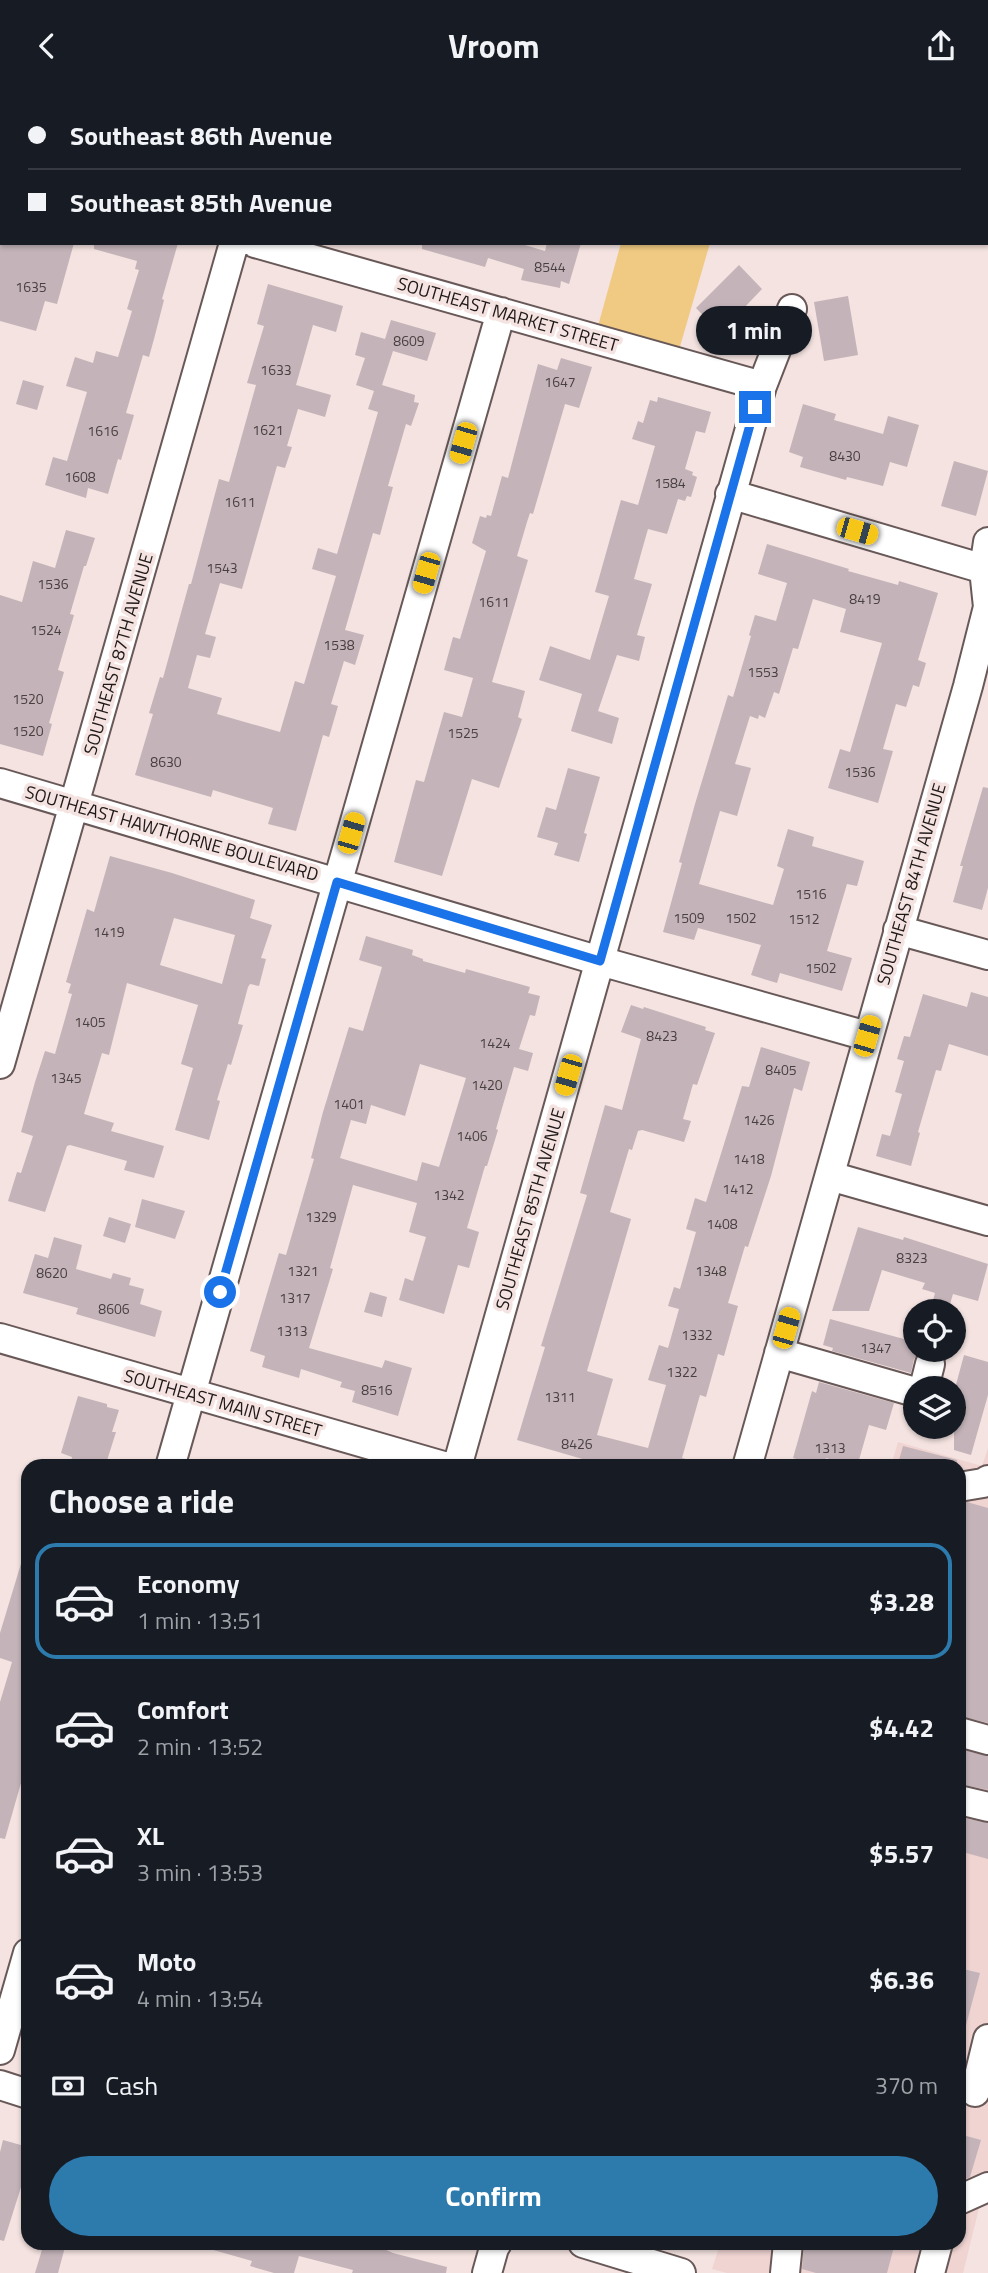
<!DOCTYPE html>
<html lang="en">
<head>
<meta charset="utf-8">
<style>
  :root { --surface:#171b24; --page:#242831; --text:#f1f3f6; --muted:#9ea1a6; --line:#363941; --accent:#2d7aad }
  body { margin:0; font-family:"Titillium Web",sans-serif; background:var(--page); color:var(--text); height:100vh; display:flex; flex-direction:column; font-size:26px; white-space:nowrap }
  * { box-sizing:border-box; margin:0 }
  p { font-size:23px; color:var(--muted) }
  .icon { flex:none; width:38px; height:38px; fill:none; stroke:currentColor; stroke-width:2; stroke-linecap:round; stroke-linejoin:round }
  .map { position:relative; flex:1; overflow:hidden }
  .details { position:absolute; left:21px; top:1368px; width:945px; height:791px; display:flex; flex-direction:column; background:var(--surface); border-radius:21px; box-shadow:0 2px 5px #0004 }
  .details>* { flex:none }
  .banner { position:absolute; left:0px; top:0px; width:989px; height:154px; box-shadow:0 2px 5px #0004; display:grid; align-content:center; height:154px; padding:0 28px; background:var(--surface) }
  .controls { position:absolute; left:903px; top:1208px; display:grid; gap:14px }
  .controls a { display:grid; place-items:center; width:63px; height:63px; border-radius:50%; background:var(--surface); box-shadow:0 2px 5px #0004; font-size:35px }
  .end { position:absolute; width:32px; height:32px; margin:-16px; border:9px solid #1a73e8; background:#fff; box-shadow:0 0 0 4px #fff }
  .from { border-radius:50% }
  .bubble { position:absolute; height:49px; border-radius:24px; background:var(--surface); box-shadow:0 2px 5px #0004; font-size:23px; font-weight:700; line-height:49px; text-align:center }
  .car { position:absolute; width:21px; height:42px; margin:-21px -10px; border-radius:9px; box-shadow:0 0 5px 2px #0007; background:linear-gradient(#f5c518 24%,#345 0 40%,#f5c518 0 76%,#345 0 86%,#f5c518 0) }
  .banner b { display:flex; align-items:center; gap:24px; height:66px; font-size:26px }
  .banner b+b { border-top:2px solid var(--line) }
  .banner i { width:18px; height:18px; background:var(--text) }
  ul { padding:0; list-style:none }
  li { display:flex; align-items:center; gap:21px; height:116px; margin:0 14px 10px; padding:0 14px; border:4px solid transparent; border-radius:21px }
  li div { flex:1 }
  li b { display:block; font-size:26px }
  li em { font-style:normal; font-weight:700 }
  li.selected { border-color:var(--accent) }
  li>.icon { width:63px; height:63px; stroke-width:1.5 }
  h2 { padding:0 28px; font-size:32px; line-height:84px }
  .pay { display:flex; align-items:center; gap:18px; height:77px; padding:0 28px; font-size:26px }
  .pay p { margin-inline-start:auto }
  .cta { display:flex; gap:14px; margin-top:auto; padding:14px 28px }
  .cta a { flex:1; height:80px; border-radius:42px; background:var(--accent); color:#fff; font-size:28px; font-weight:700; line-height:80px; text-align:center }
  header { display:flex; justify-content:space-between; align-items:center; height:91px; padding:0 28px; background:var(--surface); font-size:32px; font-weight:700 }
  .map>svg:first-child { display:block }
  .built { fill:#efd4d2 }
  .green { fill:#f0ca82 }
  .building { fill:#c4b4b9; fill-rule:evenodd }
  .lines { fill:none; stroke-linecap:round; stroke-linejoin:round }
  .minor-casing { stroke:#685958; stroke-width:32 }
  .minor { stroke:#fff; stroke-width:28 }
  .route { stroke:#1a73e8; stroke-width:9 }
  .labels { text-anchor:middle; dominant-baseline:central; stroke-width:7; stroke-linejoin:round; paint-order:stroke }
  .number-label { font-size:14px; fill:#483f40 }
  .street-label { font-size:18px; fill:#1e1817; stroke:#f4e3e1 }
</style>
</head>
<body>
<header><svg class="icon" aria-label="back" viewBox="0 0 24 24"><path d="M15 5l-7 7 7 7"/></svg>Vroom<svg class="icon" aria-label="share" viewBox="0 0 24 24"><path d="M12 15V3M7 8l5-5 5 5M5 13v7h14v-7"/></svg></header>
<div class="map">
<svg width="988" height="2182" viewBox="0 0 988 2182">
  <rect width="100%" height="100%" fill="#f4e3e1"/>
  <path class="built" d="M898,1351L982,1375L988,1357V2081L963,2182H727L712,2178L720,2153L959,2152V1376L891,1375Z"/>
  <path class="green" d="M621,152H710L679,259L598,235Z"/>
  <path class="building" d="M0,152H74L57,213L45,210L36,240L0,230Z
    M94,152H178L162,208L164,209L154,248L149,266L143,264L126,322L134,324L121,369L118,368L108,403L88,397L86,407L45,394L53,366L67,370L87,301L66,295L75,266L93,272L96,260L118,266L132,220L127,218L139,179L135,178L137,170L94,158Z
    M422,152H518L545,160L547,152H581L569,193L561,190L560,197L521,189L524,178L488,167L485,176L422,158Z
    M739,174L762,198L720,242L696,217Z
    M268,193L343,215L336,241L313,234L296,294L331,304L325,326L298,318L287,355L292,356L285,377L277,375L242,498L220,492L205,543L216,546L210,567L197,564L188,597L222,607L217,623L280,641L295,590L304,593L336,485L312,478L318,457L337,463L378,321L368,318L374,300L356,294L365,267L355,264L361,241L385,248L391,229L436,242L427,270L393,260L382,294L415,304L414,311L419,312L411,335L406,333L388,395L393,396L380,444L373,442L345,539L364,544L355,574L344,570L331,613L338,615L329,646L323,644L296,740L268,733L273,717L213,699L211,706L135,684L153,623L149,622L160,586L163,587L189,493H191L219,388L229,391L256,294L247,292L264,235L257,233Z
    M848,205L858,264L824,270L814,211Z
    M561,267L592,276L579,317L565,313L533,423L530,422L527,431L517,465L528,469L492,591L525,600L518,626L522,628L499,697L472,688L442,785L394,771L416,689L424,691L444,621L462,626L473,587L444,579L453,546L460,548L486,460L472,452L480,425L486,427L487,424L491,425L502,385L508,387L538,273L557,279Z
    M23,289L44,295L37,319L16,313Z
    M658,306L711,321L705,342L696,340L685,378L693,381L692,384L697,386L691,406L687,405L685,410L678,408L667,443L648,438L642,459L634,488L652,493L637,544L645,546L639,570L617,564L598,620L619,627L612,653L571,640L582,603L539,589L550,555L590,569L609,505L595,501L621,409L638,414L655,355L632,348L638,330L643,332L650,309L657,311Z
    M803,313L836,323L834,329L883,343L888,325L919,334L907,376L890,371L883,395L847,386L846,389L800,376L803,366L789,361Z
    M954,370L988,380L976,425L941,415Z
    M66,439L95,447L86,475H84L70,523L74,524L58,579L64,581L49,632L52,633L43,665L0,653V504L22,511L33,470L55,477Z
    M767,453L849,478L848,480L898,494L899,490L938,502L918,569L926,572L919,596L913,594L906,616L896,613L883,658L893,660L878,712L828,697L840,658L850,661L882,552L840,541L846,518L813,508L798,558L793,557L779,603L774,601L765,627L759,624L758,628L750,625L735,673L751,677L737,725L720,720L699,793L773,814L784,778L777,775L788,738L814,746L812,755L864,770L857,795L847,793L827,860L852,867L842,900L780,882L777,892L751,884L761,854L698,837L694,849L663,841L682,772L679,771L695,713L728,604L733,606L751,545L749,544L755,524L776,530L787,492L758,483Z
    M568,677L600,686L584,742L587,743L579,771L554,764L558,752L537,746L546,716L556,719Z
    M983,696L988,697V797L982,819L953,811L963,775H960Z
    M110,765L172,782L255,809L250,827L272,834L261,867L266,868L259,895L250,893L248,896L238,933L243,934L231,974L228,973L217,1009L220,1010L209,1049L175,1039L193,977L181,973L198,914L127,892L109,964L102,962L84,1023L114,1032L111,1040L164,1055L154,1087L124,1079L127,1070L70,1054L67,1055L45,1121L8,1110L17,1081L21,1082L33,1045L21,1041L35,991L45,960L55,963L72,903L68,902L71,893L66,891L87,818L94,821ZM174,827L235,844L222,893L160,874Z
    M366,845L413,859L412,864L423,868V870L465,882L466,878L530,896L528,902L540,905L535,925L530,924L519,958L533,962L528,980L514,976L496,1038L498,1039L487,1075H485L467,1137L479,1141L469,1177L458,1174L444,1223L399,1209L405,1187L413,1190L426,1146L409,1141L417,1112L353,1094L330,1177L333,1178L309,1257L382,1277L385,1269L412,1277L398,1325L352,1311L355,1300L340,1296L342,1291L301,1278L299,1287L262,1276L265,1265L250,1260L279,1162L286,1164L314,1068L311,1067L323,1021L349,936L363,940L382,876L359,869ZM420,973L466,987L439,1076L422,1071L417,1090L340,1067L351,1029L366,1033L371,1014L405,1025Z
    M971,901L988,906V965L949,953L941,980L936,979L918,1041L920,1042L911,1075L876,1065L882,1043L890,1045L902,1003L895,1001L904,970L897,968L904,945L910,946L923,903L967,916Z
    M631,914L643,918L644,916L706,936L705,939L715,942L697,994L693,993L683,1028L691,1030L684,1051L642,1039L638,1040L632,1059L629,1058L610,1121L631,1128L587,1280L613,1288L597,1344L648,1357L666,1294L648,1289L659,1254L668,1257L679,1218L668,1215L674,1196L680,1198L696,1141L686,1138L695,1107L706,1111L742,995L749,996L761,956L810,971L802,1000L794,997L771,1085L748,1156L745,1155L728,1212L738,1215L724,1265L718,1263L706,1306L700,1304L682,1367L694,1370L693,1376H610L517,1349L545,1256L541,1255L587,1104L580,1102L605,1014L622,1019L641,948L621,941Z
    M142,1108L185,1120L175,1148L135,1136Z
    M109,1126L131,1133L125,1152L103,1145Z
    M858,1136L903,1149L904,1146L988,1173L978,1210L953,1203L948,1220H930L935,1202L922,1198L925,1192L882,1179L869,1220H832Z
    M54,1146L82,1154L76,1178L111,1188L113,1182L131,1187L129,1194L144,1198L140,1213L162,1220L155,1246L76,1223L78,1217L23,1202L35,1163L48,1167Z
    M370,1201L387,1206L382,1226L364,1221Z
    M830,1228L915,1251V1258H923L914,1268L911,1282L832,1260L833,1257L823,1254Z
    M964,1264L988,1271V1304L971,1364L954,1359V1301Z
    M819,1291L894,1312L886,1339L869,1334L857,1376L826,1367L823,1376L793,1367L812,1300L816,1302Z
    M78,1305L107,1313V1316L119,1319L112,1341H116L105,1376H70L72,1366L61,1362Z
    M903,1355L957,1369L956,1376H897Z
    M967,1411L988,1417V1632L959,1625V1412Z
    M23,1466L28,1467V1679L25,1678L5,1748L0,1747V1611L12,1571L0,1567V1542Z
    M959,1658L988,1665V1699L959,1693Z
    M959,1726L988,1732V1768L959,1760Z
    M959,1877L980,1882L965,1938L959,1937Z
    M959,2043L981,2049L970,2086L959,2091Z
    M3,2049L28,2056V2074L4,2150L0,2149V2061Z
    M44,2152L65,2156L58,2182H35Z
    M210,2152H385L384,2158L393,2162L447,2176L446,2182H352L353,2179L299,2165L294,2182H274L250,2175L252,2170L210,2158Z
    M804,2152H895L887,2182H816L802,2178Z"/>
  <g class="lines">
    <defs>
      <path id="minor" d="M636,0L642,2
        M273,2L274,0
        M0,81H2
        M987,101H988
        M255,152L762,295
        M730,403L984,478
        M0,692L600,870L867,945
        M898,839L988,864
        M0,973L234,152
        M830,1085L988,1130
        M0,1247L447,1376
        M779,1262L915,1301
        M924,1297L930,1273
        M170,1376L501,221
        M457,1376L762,295L792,218
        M747,1376L968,595L988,516L984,478L988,451
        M959,1396L983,1392L988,1389
        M959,1641L988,1649
        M959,1709L988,1716
        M0,1959L28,1862
        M0,1994L28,2003
        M975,2001L988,1948
        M959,2109L988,2096
        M583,2152L681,2182
        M487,2182L494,2157L497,2152
        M785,2182L788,2152
        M930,2182L938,2152"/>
    </defs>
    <use href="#minor" class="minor-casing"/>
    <use href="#minor" class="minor"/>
  </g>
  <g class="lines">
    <path class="route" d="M220,1201L337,791L600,870L755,316"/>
  </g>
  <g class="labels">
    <g class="number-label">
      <text x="550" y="175">8544</text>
      <text x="31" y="195">1635</text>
      <text x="409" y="249">8609</text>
      <text x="276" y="278">1633</text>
      <text x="560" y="290">1647</text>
      <text x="268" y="338">1621</text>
      <text x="103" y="339">1616</text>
      <text x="845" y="364">8430</text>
      <text x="80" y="385">1608</text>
      <text x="670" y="391">1584</text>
      <text x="240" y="410">1611</text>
      <text x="222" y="476">1543</text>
      <text x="53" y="492">1536</text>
      <text x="865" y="507">8419</text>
      <text x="494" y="510">1611</text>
      <text x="46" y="538">1524</text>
      <text x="339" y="553">1538</text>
      <text x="763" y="580">1553</text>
      <text x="28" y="607">1520</text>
      <text x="28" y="639">1520</text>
      <text x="463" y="641">1525</text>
      <text x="166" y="670">8630</text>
      <text x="860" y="680">1536</text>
      <text x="811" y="802">1516</text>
      <text x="689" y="826">1509</text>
      <text x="741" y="826">1502</text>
      <text x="804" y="827">1512</text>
      <text x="109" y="840">1419</text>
      <text x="821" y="876">1502</text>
      <text x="90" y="930">1405</text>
      <text x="662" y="944">8423</text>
      <text x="495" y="951">1424</text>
      <text x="781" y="978">8405</text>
      <text x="66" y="986">1345</text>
      <text x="487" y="993">1420</text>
      <text x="349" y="1012">1401</text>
      <text x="759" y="1028">1426</text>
      <text x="472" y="1044">1406</text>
      <text x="749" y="1067">1418</text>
      <text x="738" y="1097">1412</text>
      <text x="449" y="1103">1342</text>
      <text x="321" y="1125">1329</text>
      <text x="722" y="1132">1408</text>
      <text x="912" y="1166">8323</text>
      <text x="303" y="1179">1321</text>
      <text x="711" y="1179">1348</text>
      <text x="52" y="1181">8620</text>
      <text x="295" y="1206">1317</text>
      <text x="114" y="1217">8606</text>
      <text x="292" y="1239">1313</text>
      <text x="697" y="1243">1332</text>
      <text x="876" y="1256">1347</text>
      <text x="682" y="1280">1322</text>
      <text x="377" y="1298">8516</text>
      <text x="560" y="1305">1311</text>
      <text x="577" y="1352">8426</text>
      <text x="830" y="1356">1313</text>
    </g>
    <g class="street-label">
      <text transform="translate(508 223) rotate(16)">SOUTHEAST MARKET STREET</text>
      <text transform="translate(118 563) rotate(-74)">SOUTHEAST 87TH AVENUE</text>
      <text transform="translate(172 742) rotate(16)">SOUTHEAST HAWTHORNE BOULEVARD</text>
      <text transform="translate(911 793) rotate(-74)">SOUTHEAST 84TH AVENUE</text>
      <text transform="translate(530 1118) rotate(-74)">SOUTHEAST 85TH AVENUE</text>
      <text transform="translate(223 1312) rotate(16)">SOUTHEAST MAIN STREET</text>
    </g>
  </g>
</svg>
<div class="controls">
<a><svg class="icon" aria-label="locate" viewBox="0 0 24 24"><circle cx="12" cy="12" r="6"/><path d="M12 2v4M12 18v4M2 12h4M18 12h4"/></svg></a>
<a><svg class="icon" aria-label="layers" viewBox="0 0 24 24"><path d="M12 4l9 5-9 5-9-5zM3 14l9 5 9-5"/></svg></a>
</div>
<i class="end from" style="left:220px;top:1201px"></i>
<i class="end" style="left:755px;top:316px"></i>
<div class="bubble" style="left:696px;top:215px;width:116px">1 min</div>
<i class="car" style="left:463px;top:352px;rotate:196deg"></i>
<i class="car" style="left:857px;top:440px;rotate:106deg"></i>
<i class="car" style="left:426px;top:482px;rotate:196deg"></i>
<i class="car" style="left:351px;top:742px;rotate:16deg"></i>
<i class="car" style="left:867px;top:945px;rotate:16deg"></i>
<i class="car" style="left:568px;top:984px;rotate:196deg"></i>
<i class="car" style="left:786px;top:1237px;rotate:16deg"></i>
<div class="banner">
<b><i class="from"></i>Southeast 86th Avenue</b>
<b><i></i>Southeast 85th Avenue</b>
</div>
<section class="details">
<h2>Choose a ride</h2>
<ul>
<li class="selected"><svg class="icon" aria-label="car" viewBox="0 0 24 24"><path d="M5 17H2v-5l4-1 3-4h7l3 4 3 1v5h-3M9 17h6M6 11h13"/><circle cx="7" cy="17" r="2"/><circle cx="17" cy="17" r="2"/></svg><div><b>Economy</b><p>1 min · 13:51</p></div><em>$3.28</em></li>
<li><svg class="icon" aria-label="car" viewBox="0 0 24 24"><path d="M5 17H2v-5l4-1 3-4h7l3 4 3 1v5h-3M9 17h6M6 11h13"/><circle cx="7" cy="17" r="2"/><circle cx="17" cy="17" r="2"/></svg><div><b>Comfort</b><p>2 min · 13:52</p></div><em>$4.42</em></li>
<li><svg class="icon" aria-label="car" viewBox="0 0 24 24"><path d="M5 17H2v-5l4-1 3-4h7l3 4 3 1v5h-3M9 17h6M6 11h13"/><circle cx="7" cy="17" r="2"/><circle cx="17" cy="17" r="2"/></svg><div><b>XL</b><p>3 min · 13:53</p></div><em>$5.57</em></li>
<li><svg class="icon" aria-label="car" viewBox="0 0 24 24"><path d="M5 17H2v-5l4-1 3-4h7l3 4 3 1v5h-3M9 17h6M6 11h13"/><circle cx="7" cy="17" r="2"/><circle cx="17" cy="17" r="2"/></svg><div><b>Moto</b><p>4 min · 13:54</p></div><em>$6.36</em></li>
</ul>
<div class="pay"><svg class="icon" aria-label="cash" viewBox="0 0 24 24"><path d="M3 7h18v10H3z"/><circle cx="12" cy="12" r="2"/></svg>Cash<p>370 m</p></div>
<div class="cta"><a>Confirm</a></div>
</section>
</div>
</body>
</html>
